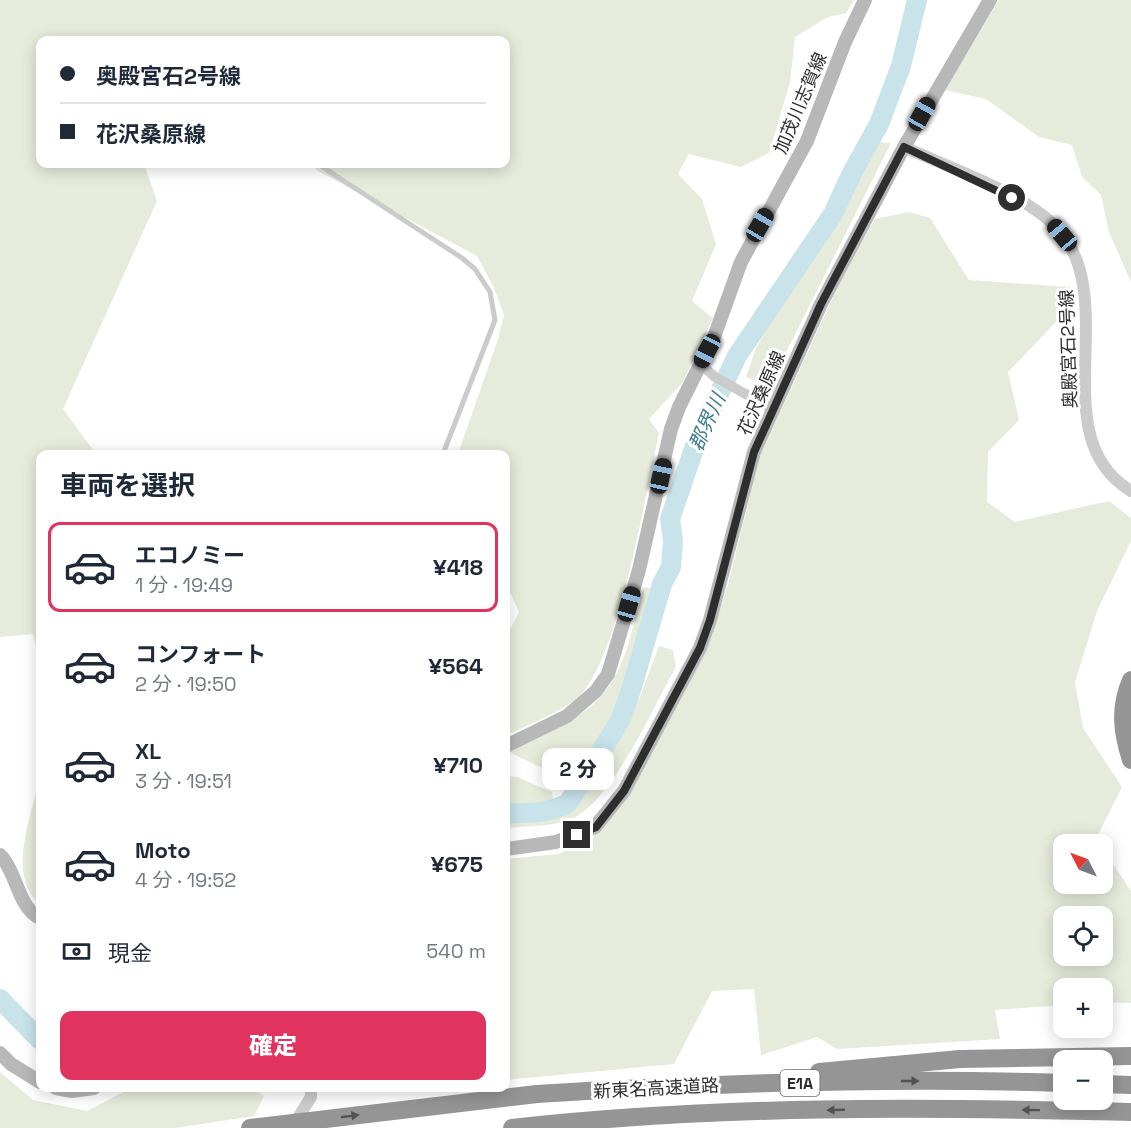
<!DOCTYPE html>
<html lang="ja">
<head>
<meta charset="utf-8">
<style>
  :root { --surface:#fff; --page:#f6f6f7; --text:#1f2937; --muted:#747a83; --line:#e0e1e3; --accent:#e0345f }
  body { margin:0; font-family:"Space Grotesk","Noto Sans JP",sans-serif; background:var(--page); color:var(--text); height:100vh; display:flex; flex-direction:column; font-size:22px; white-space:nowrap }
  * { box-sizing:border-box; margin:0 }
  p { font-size:20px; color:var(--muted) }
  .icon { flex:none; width:33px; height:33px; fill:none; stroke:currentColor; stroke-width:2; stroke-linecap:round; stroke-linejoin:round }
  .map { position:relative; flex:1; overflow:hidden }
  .side { position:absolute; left:36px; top:450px; width:474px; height:642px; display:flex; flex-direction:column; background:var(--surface); border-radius:12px; box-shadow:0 3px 15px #0003 }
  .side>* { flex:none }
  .guide { position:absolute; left:36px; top:36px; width:474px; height:132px; border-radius:12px; box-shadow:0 3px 15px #0003; display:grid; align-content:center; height:132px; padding:0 24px; background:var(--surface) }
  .needle { width:39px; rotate:312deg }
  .tools { position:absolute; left:1053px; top:834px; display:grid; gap:12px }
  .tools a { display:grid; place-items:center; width:60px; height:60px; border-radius:12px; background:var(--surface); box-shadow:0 3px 15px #0003; font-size:30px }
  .end { position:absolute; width:27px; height:27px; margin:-14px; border:8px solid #2e2e2e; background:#fff; box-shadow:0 0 0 3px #fff }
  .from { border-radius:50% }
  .bubble { position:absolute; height:42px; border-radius:12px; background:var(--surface); box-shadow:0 3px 15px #0003; font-size:20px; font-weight:800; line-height:42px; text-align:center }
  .car { position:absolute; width:18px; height:36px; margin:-18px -9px; border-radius:8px; box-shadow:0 0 4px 2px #0007; background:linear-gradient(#222 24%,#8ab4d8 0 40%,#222 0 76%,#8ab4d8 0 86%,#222 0) }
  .guide b { display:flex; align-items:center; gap:21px; height:57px; font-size:22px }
  .guide b+b { border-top:2px solid var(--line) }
  .guide i { width:15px; height:15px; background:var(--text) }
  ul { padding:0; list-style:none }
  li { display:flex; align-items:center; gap:18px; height:90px; margin:0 12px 9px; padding:0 12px; border:3px solid transparent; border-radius:12px }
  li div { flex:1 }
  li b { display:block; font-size:22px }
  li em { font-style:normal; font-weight:800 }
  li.active { border-color:var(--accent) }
  li>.icon { width:54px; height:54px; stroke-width:1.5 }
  h2 { padding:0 24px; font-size:27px; line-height:72px }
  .pay { display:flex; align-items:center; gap:15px; height:66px; padding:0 24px; font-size:22px }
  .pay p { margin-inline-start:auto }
  .cta { display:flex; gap:12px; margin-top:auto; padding:12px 24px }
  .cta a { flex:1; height:69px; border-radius:12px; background:var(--accent); color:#fff; font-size:24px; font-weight:800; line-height:69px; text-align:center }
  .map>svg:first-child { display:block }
  .green { fill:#e6ebdb; fill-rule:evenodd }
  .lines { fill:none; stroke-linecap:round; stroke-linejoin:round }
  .river { stroke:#c8e3ea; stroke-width:20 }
  .service { stroke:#cbcbcb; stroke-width:5 }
  .minor { stroke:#cbcbcb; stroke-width:10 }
  .tertiary { stroke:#cbcbcb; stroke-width:12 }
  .secondary { stroke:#b8b8b8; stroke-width:14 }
  .motorway { stroke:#959595; stroke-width:18 }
  .motorway-bridge { stroke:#959595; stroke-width:18 }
  .oneway { fill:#525252 }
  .route { stroke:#2e2e2e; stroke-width:8 }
  .labels { text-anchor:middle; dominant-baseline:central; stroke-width:6; stroke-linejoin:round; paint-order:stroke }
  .shield { fill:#fff; stroke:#6d6d6d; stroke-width:1.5 }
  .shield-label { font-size:16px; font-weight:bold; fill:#2e2e2e }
  .street-label { font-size:18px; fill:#2e2e2e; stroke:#fff }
  .water-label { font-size:20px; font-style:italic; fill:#3e7d8d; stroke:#fff }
</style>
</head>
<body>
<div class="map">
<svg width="1131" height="1128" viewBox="0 0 1131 1128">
  <rect width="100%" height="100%" fill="#fff"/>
  <path class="green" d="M0,0H854L846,13L828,17L795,37L790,82L769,153L741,167L689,154L678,174L702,199L716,244L692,301L713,318L683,382L649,419L659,433C646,490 618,668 575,700C554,715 528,725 506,735V637L519,612L506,583V454H458L498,339L504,315L494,288L477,256L318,171L311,164H506V40H40V164H144L157,201L63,409L96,454H40V662L33,634L0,637Z
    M999,0H1131V282L1109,232L1101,195L1082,177L1072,145L1039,137L986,99L945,90Z
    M877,142L891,143L779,366L767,386L746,377L756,348Z
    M909,212L930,218L969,280L1070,287L1073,304L1008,372L1019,420L988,452L987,502L1015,522L1109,501L1131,518V541L1097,611L1075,682L1083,728L1122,787L1096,839L1099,844H1064V884H1102L1103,849L1131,891V1003L1103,1002L1102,988H1064L1063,1005L995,1010L1000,1039L837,1049L817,1037L761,1055L754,989L712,991L674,1064L506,1080V859L559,854L596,833L631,790L707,647L728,585L760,456L846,269L875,219ZM1064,916H1102V956H1064Z
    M644,587L651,588L648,614L612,725L577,768H542L509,752C536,738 567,726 590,707C625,680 632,627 644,587Z
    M659,646L673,650L676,667C653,707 611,805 569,820C550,827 526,826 506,828V821L566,810L579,798L639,699Z
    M40,776V904C5,877 33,812 40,776Z
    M506,776L517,777L552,792L553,801L506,808Z
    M0,1072L33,1100L87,1111L131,1088H252L264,1096L254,1116L175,1128H0Z"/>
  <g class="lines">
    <path class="river" d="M506,813C528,813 548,814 568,803L620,721L632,687L662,584L671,567L673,541L670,519L697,440L737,356L833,214L852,173L879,124L901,66L917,0
      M0,999L40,1040"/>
    <path class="service" d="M318,164L462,258L475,269L490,292L495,320L443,454"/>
    <path class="minor" d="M700,364L715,377L767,406"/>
    <path class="tertiary" d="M904,147C948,167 1018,191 1053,224C1127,294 1039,436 1131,491
      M293,1126L311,1097V1088"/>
    <path class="secondary" d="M506,746L567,716L596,691L608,674L639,570L671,429L679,407L714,337L741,262L807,141L845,42L865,0
      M506,849L556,842L595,827L624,791L700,648L710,620L754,452L821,304L904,147L990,0
      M0,855C17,872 18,908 40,918
      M0,1053L11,1064L40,1082
      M56,1088L72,1091L94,1088"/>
    <path class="motorway" d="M1131,680C1119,708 1122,732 1131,760
      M819,1072L960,1059L1131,1056
      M1102,1084L1131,1085
      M537,1094C712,1083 888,1077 1064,1083
      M512,1128C717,1105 925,1107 1131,1112"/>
    <path class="motorway-bridge" d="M250,1128L537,1094"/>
  </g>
  <defs><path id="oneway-solid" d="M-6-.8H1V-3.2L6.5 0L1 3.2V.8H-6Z" transform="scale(1.5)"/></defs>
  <g class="oneway">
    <use href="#oneway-solid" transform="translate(910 1081)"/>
    <use href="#oneway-solid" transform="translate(836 1110) rotate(178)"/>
    <use href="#oneway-solid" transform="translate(1031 1110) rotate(-179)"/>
    <use href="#oneway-solid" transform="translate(350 1116) rotate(-7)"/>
  </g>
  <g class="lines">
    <path class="route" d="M577,835L596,827L624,791L700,648L710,620L754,452L821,304L904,147L1012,198"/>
  </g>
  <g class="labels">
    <rect class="shield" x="780.5" y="1070" width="39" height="26" rx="4.5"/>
    <g class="shield-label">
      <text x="800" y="1083">E1A</text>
    </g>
    <g class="street-label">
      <text transform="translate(800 103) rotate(-67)">加茂川志賀線</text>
      <text transform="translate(1068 349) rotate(-92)">奥殿宮石2号線</text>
      <text transform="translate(761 393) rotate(-66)">花沢桑原線</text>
      <text transform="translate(656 1088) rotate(-3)">新東名高速道路</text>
    </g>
    <g class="water-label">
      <text transform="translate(707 422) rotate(-66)">郡界川</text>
    </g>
  </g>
</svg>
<div class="tools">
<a><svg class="needle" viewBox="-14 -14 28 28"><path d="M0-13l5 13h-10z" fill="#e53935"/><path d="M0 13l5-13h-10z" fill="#747a83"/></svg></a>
<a><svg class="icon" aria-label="locate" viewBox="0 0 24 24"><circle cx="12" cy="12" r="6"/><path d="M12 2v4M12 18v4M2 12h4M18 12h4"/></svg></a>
<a>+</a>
<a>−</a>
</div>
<i class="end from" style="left:1012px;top:198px"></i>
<i class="end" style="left:577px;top:835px"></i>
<div class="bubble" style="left:542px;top:748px;width:72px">2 分</div>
<i class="car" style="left:922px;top:114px;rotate:29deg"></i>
<i class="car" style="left:760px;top:225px;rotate:30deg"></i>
<i class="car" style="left:1062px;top:235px;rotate:320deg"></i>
<i class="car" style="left:707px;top:351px;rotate:208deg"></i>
<i class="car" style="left:661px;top:476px;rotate:12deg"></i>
<i class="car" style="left:629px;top:604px;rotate:16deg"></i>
<div class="guide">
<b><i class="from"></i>奥殿宮石2号線</b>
<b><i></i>花沢桑原線</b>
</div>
<section class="side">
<h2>車両を選択</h2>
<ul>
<li class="active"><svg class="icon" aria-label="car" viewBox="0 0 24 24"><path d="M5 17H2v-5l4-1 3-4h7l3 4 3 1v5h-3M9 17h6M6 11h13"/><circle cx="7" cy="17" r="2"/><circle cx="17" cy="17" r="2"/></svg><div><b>エコノミー</b><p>1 分 · 19:49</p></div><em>¥418</em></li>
<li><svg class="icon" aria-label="car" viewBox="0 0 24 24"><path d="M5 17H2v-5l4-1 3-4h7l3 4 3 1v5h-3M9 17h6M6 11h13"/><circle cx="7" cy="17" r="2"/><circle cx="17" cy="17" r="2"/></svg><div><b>コンフォート</b><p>2 分 · 19:50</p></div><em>¥564</em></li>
<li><svg class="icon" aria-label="car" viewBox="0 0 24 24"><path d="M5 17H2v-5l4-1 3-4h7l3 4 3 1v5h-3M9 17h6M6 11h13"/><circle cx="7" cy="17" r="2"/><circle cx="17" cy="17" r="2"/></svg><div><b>XL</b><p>3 分 · 19:51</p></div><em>¥710</em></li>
<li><svg class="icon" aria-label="car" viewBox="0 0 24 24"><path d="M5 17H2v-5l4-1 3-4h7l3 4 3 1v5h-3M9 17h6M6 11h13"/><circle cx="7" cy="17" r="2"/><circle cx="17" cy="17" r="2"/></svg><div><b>Moto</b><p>4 分 · 19:52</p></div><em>¥675</em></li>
</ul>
<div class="pay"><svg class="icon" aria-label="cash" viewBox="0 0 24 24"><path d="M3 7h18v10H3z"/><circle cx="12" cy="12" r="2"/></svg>現金<p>540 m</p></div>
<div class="cta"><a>確定</a></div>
</section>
</div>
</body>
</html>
